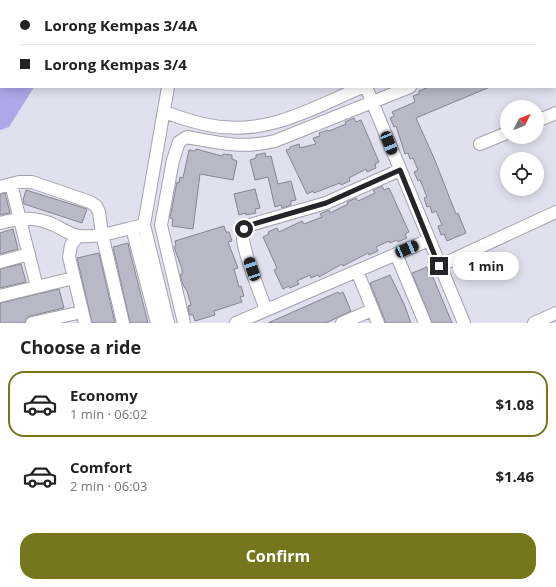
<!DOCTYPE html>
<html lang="en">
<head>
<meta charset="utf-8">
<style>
  :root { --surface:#fff; --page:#f6f6f6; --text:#222; --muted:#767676; --line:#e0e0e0; --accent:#76761c }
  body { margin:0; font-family:"Open Sans",sans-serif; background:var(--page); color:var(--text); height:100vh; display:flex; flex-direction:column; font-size:15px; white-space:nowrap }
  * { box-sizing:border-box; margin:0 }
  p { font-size:13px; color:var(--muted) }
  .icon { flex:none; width:22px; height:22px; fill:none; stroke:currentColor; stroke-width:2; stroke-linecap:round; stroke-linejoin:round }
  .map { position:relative; height:323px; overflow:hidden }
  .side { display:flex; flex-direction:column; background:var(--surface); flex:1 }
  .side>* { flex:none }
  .top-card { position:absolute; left:0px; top:0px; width:556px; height:88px; box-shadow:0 2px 10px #0003; display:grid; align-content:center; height:88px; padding:0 20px; background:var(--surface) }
  .needle { width:26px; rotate:47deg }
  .fabs { position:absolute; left:500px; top:100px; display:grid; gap:8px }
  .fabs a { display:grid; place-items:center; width:44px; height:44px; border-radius:50%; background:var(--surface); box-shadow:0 2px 10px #0003; font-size:20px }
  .end { position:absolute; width:18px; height:18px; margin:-9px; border:5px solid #252429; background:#fff; box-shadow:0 0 0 2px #fff }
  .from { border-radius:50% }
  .bubble { position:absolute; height:28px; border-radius:14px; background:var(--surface); box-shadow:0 2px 10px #0003; font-size:13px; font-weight:700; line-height:28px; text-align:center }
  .car { position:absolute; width:12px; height:24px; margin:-12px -6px; border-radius:5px; box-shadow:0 0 3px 1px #0007; background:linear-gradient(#222 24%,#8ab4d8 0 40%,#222 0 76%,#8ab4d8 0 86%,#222 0) }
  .top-card b { display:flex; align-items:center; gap:14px; height:38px; font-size:15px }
  .top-card b+b { border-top:1px solid var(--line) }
  .top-card i { width:10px; height:10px; background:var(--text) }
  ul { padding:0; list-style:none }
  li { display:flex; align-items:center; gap:12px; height:66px; margin:0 8px 6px; padding:0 12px; border:2px solid transparent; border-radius:16px }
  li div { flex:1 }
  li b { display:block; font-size:15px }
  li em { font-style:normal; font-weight:700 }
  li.active { border-color:var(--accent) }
  li>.icon { width:36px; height:36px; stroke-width:1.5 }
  h2 { padding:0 20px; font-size:18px; line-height:48px }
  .action { display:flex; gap:8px; margin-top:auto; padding:8px 20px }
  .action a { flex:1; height:46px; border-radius:16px; background:var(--accent); color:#fff; font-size:16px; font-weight:700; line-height:46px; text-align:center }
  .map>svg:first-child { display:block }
  .green { fill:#aea7e8 }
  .building { fill:#b9b8c6; stroke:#868592 }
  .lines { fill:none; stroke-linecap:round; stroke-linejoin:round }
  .minor-casing { stroke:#a3a2af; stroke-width:14 }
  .minor { stroke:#fff; stroke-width:12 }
  .route { stroke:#252429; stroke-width:5 }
</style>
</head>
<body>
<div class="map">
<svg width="556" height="323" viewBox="0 0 556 323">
  <rect width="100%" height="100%" fill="#e1e0ee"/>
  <path class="green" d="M0,25L1,87H34L9,127L0,130Z"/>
  <path class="building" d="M429,87H490L416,118L434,158L456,214L458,213L466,233L447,241L444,234L441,235L438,226L442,225L436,211L432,213L430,206L427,207L424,198L427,197L420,180L418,181L414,172L418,170L413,158L410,159L408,153L405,154L396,126L394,127L390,118L394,116L392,112L415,102L413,96L419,94V91Z
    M354,118L356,122L361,120L379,162L375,164L376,168L367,172L366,169L349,178L350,181L341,185L340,183L314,193L313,191L307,194L286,150L290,149V147L299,144L300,148L316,144L313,138L320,136L319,133L328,130L329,131L346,124L345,122Z
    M196,149L222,156L223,154L232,155V159L237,161L233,180L200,174L193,229L172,226L173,219L170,218L177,182L179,183L180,177L183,178L189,150L195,151Z
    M265,153L266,157L271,156L278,184L291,181L296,200L291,201V205L282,208L281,205L275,207L268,177L255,180L250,160L256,158V155Z
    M382,186L384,190L389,188L409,232L405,234L407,238L398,242L397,240L390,243L389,241L376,247L378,251L369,255L368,253L343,266L342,264L319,277L318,275L311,278L310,275L297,281L299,284L290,288L289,286L283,289L274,270L277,268L263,237L269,234L268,232L277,228L279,232L302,221L304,224L322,217L320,214L329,210L330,213L348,204L347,202L356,198L358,201L375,193L373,190Z
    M255,189L260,208L255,209L256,213L246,215V213L239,215L234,194Z
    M26,190L87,209L82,223L24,204L23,200Z
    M5,193L10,213L0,215V194Z
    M224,226L226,232H229L232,241L228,242L238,268L234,269L239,287L241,286L244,296L240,297L242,302L214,311L215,315L195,321L193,315H190L189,313L188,306L191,305L187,291L183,285L180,275H182V269L174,247L176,246L175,241Z
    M13,229L18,249L0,254V233Z
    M128,243L129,248L148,323H130L113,247Z
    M99,253L115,323H92L77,258Z
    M21,264L26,282L0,288V269Z
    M427,267L428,271L430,270L452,323H432L412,273Z
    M390,275L404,304L411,323H386L370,283Z
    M59,289L64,308L30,316L27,318L25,323H0V303Z
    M338,292L339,294L343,292L351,311L326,323H268Z"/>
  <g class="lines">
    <defs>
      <path id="minor" d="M3,0L4,1
        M40,0L41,1
        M79,0L80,1
        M263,0L264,1
        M305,0L306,1
        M321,0L322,1
        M383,0V1
        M113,1L114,0
        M183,1V0
        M517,1L520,0
        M555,6H556
        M555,26L556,25
        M366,87L464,323
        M164,112C178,117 193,122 208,125C265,137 311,109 362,87
        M537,121L556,113
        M480,144L507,133
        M11,184L37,287
        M0,187L19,182H32L90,202L96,206L99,212L102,234L123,323
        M0,223C19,218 35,216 54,225C62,229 71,235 80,236C101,238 124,229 144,225
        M132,228L157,323
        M78,236L71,245L69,257L85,323
        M396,254L425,323
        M0,262L29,254
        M439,266L556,212
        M357,271L378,323
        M0,296L74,278
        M266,310C261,295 241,248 243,234C244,229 246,228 250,225L326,203L400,170
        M32,323L82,312
        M168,323L144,225L168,87
        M184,323L161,225L173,160L179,142L187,137C220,143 241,149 275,141L410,87
        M236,323L429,240
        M342,323L372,310
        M534,323L556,313"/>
    </defs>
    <use href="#minor" class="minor-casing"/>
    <use href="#minor" class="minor"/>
  </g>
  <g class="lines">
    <path class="route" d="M244,229L250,225L326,203L400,170L439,266"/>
  </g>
</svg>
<div class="fabs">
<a><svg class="needle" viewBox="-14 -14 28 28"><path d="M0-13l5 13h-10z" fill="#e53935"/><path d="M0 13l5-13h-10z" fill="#767676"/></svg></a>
<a><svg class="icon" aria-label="locate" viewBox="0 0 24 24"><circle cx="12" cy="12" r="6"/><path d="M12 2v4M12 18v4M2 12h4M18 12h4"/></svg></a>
</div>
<i class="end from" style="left:244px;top:229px"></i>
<i class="end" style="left:439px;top:266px"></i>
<div class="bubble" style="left:453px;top:252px;width:66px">1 min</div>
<i class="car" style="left:389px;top:143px;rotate:158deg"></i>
<i class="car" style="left:407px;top:249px;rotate:67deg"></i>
<i class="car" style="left:252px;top:269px;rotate:341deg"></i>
<div class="top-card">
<b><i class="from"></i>Lorong Kempas 3/4A</b>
<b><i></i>Lorong Kempas 3/4</b>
</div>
</div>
<section class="side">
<h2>Choose a ride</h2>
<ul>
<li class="active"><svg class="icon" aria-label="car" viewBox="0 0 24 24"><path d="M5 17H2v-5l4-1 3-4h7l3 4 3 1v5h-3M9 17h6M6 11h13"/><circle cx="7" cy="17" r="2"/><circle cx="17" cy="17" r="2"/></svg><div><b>Economy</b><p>1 min · 06:02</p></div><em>$1.08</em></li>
<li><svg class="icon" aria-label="car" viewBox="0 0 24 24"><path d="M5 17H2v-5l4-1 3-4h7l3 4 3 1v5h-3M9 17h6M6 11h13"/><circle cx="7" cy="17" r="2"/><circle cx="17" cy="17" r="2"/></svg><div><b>Comfort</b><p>2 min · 06:03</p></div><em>$1.46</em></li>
</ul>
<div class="action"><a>Confirm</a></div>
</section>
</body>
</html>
